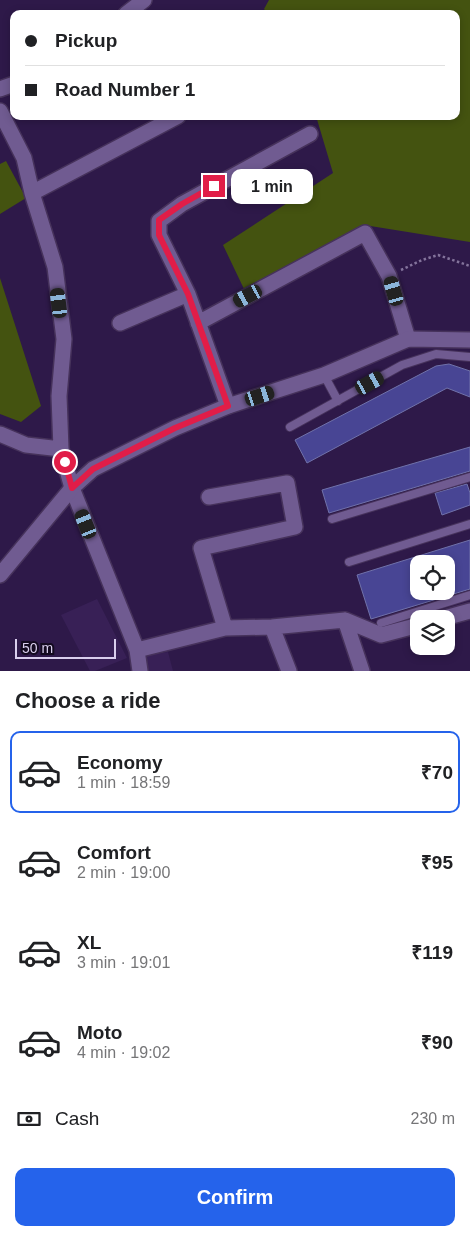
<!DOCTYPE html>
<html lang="en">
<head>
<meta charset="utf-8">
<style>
  :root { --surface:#fff; --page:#f6f6f6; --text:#202124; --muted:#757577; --line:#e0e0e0; --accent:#2563eb }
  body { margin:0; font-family:Arial,sans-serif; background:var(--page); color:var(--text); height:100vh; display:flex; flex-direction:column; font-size:19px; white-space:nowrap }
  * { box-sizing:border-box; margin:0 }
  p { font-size:16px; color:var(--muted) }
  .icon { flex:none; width:28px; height:28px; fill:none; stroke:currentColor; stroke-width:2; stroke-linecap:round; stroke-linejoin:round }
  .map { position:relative; height:671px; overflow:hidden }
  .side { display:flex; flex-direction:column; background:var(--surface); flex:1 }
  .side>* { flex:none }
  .top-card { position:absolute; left:10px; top:10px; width:450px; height:110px; border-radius:10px; box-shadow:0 2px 8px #0003; display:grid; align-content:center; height:110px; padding:0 15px; background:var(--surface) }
  .fabs { position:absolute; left:410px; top:555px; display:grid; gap:10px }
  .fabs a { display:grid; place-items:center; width:45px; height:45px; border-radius:10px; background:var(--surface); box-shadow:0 2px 8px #0003; font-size:25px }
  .scale { position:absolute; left:15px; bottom:12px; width:101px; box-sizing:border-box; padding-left:5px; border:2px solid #d9ceed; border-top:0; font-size:14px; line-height:18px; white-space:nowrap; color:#d9ceed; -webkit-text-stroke:4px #130a1f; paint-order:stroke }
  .end { position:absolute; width:22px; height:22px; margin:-11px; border:6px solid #e11d48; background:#fff; box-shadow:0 0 0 2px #fff }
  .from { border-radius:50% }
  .bubble { position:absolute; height:35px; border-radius:10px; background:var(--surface); box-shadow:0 2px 8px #0003; font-size:16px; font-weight:800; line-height:35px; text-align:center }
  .car { position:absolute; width:15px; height:30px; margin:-15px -8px; border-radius:6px; box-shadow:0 0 4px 1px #0007; background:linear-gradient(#222 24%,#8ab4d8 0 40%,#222 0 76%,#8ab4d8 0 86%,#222 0) }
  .top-card b { display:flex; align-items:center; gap:18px; height:48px; font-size:19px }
  .top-card b+b { border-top:1px solid var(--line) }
  .top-card i { width:12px; height:12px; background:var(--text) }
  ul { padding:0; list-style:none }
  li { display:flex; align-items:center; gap:15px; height:82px; margin:0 10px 8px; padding:0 5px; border:2px solid transparent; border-radius:10px }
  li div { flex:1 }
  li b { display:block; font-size:19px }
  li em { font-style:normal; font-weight:800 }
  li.on { border-color:var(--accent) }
  li>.icon { width:45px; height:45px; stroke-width:1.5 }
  h2 { padding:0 15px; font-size:22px; line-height:60px }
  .pay { display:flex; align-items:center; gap:12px; height:55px; padding:0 15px; font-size:19px }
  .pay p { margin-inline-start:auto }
  .action { display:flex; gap:10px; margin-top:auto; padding:10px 15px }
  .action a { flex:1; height:58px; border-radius:10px; background:var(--accent); color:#fff; font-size:20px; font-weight:800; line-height:58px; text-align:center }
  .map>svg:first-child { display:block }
  .built { fill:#382056 }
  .green { fill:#445310 }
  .building { fill:#484594; stroke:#7072aa; fill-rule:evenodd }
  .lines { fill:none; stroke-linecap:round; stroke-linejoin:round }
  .service-casing { stroke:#46325b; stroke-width:10 }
  .minor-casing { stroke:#46325b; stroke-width:18 }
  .tertiary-casing { stroke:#46325b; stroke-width:18 }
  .path { stroke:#83739b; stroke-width:2.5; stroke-dasharray:2.5 2.5; stroke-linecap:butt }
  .service { stroke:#705b91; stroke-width:8 }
  .minor { stroke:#705b91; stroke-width:15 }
  .tertiary { stroke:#705b91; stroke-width:15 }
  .route { stroke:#e11d48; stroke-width:6 }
</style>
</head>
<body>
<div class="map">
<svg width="470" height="671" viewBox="0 0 470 671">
  <rect width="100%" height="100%" fill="#2e1949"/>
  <path class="built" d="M97,599L127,658L95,671H90L61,615Z
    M168,652L173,671H145L142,656Z"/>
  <path class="green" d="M269,0H470V242L364,225L244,289L223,245L333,173L316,116H456V14H268L264,9Z
    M6,161L26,198L0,214V164Z
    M0,278L41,406L21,422L0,414Z"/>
  <path class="building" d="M449,364L470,371V397L447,388L307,463L295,440L436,366Z
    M470,447V471L329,513L322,490Z
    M467,484L470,493V505L442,515L435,493Z
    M470,540V589L371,619L357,575ZM419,564H446V591H419Z"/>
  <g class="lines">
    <defs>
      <path id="service" d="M324,375L338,401
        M290,427L402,365L436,354L470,357
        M332,519L470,477
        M349,562L470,524
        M381,623L470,595"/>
      <path id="minor" d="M126,14L144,0
        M0,89L14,84
        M0,111L24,158L32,193L55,267L64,339L59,396L61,449L72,488L137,650L140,671
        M32,193L178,116
        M120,323L188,294
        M198,323L365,233L389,276L408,339
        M228,406L188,294L159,235V221L182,204L310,134
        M0,434L26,445L61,449
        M209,497L287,483L295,527L201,548L225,628
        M441,619L470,611
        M345,620L362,671
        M272,627L289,671
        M137,650L225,628L272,627L345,620L381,635L419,625"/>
      <path id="tertiary" d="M0,575L72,488L93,469L175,428L228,406L324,375L408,339L470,340"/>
    </defs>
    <use href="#service" class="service-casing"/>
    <use href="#minor" class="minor-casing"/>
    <use href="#tertiary" class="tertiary-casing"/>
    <path class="path" d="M401,270L422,260L438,255L470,266"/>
    <use href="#service" class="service"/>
    <use href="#minor" class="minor"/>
    <use href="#tertiary" class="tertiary"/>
  </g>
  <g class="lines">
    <path class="route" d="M65,462L72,488L93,469L175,428L228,406L188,294L159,235V220L182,204L214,186"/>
  </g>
</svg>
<div class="fabs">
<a><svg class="icon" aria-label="locate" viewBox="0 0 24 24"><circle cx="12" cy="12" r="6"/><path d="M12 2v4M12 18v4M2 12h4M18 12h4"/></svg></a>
<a><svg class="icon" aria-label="layers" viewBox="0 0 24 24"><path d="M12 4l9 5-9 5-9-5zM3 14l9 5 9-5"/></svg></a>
</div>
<div class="scale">50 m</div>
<i class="end from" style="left:65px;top:462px"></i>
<i class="end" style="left:214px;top:186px"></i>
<div class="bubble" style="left:231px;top:169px;width:82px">1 min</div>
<i class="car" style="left:394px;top:291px;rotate:344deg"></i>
<i class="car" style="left:248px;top:296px;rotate:242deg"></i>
<i class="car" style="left:59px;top:303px;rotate:353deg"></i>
<i class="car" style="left:370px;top:383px;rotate:61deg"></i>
<i class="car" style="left:260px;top:396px;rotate:72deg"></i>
<i class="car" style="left:86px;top:524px;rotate:338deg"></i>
<div class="top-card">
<b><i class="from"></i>Pickup</b>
<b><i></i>Road Number 1</b>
</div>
</div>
<section class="side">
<h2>Choose a ride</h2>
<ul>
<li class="on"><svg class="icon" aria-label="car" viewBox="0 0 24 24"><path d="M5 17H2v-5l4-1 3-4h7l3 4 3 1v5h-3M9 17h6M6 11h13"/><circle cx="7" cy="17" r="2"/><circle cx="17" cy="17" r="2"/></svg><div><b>Economy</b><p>1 min · 18:59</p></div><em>₹70</em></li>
<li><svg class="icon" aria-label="car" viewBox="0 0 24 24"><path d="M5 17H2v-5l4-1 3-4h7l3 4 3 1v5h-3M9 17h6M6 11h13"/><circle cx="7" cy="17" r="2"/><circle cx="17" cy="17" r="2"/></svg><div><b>Comfort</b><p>2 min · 19:00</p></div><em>₹95</em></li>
<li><svg class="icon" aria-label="car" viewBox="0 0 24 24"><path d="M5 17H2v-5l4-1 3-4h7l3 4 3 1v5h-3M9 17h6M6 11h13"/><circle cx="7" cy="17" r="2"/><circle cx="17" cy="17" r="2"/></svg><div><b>XL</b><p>3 min · 19:01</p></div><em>₹119</em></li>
<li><svg class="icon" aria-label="car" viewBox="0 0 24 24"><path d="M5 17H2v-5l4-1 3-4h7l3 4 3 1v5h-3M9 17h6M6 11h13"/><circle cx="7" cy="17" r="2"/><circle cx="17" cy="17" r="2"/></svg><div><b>Moto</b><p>4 min · 19:02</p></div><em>₹90</em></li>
</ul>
<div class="pay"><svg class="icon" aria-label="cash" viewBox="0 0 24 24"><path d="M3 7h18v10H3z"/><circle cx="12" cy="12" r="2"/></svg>Cash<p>230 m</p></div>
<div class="action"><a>Confirm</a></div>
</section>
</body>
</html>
